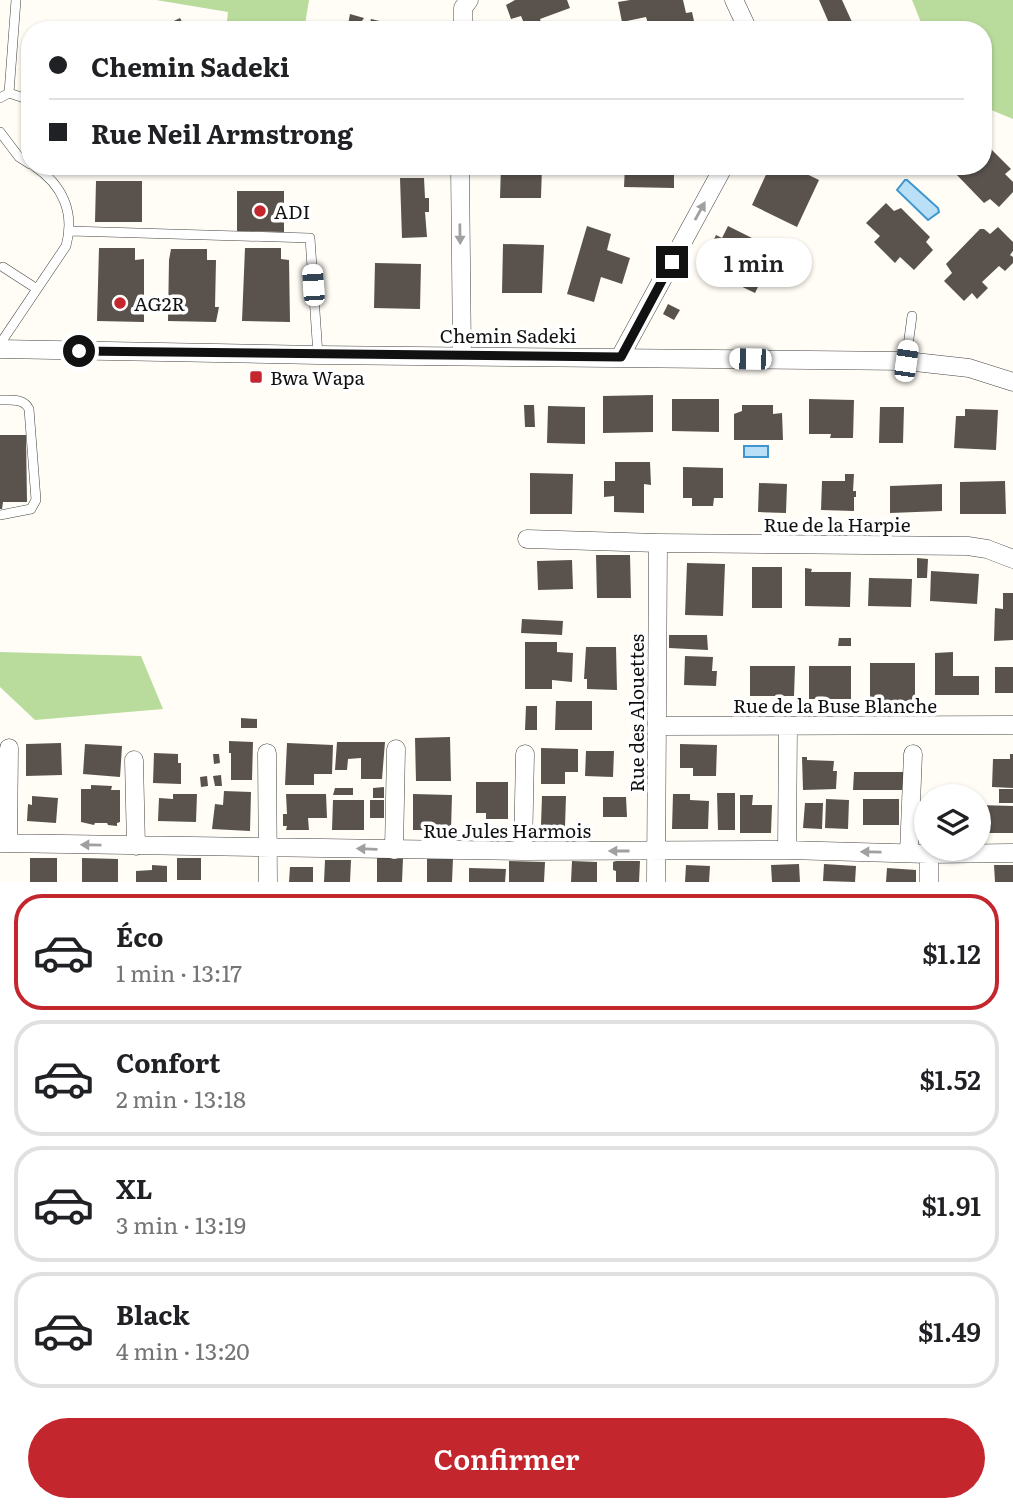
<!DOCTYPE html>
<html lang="fr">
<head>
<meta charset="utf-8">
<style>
  :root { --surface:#fff; --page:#f2f2f2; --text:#202124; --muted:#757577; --line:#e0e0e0; --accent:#c4262e }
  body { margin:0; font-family:Literata,serif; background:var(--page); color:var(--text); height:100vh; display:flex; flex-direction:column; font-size:26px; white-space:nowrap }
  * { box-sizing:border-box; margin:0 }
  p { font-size:23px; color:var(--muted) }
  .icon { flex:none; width:38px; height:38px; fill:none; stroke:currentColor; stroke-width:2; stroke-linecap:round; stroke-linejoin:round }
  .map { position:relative; height:882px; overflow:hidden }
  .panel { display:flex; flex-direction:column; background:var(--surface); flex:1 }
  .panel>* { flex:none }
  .banner { position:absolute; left:21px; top:21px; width:971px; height:154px; border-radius:28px; box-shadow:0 2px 5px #0004; display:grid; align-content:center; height:154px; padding:0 28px; background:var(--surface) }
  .buttons { position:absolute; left:914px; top:784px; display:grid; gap:14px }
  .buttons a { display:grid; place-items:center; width:77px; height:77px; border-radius:50%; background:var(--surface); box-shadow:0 2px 5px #0004; font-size:35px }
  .end { position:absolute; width:32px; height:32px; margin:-16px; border:9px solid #111; background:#fff; box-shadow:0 0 0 4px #fff }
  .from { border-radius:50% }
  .bubble { position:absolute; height:49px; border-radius:24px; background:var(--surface); box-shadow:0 2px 5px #0004; font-size:23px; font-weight:600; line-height:49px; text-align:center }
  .car { position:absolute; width:21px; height:42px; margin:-21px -10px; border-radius:9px; box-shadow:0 0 5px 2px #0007; background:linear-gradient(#fff 24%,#345 0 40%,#fff 0 76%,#345 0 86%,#fff 0) }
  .banner b { display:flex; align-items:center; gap:24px; height:66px; font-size:26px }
  .banner b+b { border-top:2px solid var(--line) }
  .banner i { width:18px; height:18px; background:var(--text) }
  ul { padding:12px 0 0; list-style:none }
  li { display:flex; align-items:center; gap:21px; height:116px; margin:0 14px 10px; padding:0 14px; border:4px solid var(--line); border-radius:28px }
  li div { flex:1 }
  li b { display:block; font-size:26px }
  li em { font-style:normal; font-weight:600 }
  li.current { border-color:var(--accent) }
  li>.icon { width:63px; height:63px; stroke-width:1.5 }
  .primary-button { display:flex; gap:14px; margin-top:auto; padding:14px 28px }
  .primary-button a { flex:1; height:80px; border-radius:42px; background:var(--accent); color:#fff; font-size:28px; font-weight:600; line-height:80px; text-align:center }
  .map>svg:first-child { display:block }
  .forest { fill:#b9dc9c }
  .water { fill:#b9e0f7; stroke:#3f96cf; stroke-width:2 }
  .building { fill:#5a524d }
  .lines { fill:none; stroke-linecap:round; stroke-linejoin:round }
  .lane-casing { stroke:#444; stroke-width:10 }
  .street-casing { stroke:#444; stroke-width:19 }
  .lane { stroke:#fff; stroke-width:9 }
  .street { stroke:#fff; stroke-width:18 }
  .oneway { fill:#a0a0a0 }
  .route { stroke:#111; stroke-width:9 }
  .poi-dot { fill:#c4262e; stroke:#fff; stroke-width:2.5 }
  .labels { text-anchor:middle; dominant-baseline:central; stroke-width:7; stroke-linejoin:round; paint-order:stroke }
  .poi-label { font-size:19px; fill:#111; stroke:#fff; text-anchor:start }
  .street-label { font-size:19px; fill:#111; stroke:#fff }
</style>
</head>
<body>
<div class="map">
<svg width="1013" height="882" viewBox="0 0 1013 882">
  <rect width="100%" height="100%" fill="#fffdf5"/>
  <path class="forest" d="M156,0H309L304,30H226L228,12Z
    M912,0H1013V119L984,107V30H924Z
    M0,652L141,656L163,709L35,720L0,687Z"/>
  <path class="water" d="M905,180H907L938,208L939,212L928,220L897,190Z
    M744,446H768V457H744Z"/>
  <path class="building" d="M515,0H567L570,8L540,19L541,23L526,28L521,16L511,19L506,5Z
    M630,0H683L686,13L692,12L696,30H650L646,17L622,22L618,2Z
    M819,0H842L852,22L832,30Z
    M350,14L364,18L362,21L370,23L371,19L384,22V26L397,30H347Z
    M180,18L186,29L155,30Z
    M989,147L1011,169L1005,174L1013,182V192L999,207L990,199L984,203L955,173L959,168L957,166H984V153Z
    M501,166H542L541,198H500Z
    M625,166H674V188L624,187Z
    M770,166H790L819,180L797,227L752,205Z
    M400,178H424L425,198H429V212H425L427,237L402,238Z
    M96,181H142V222H95Z
    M237,191H284V232L237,231Z
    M886,203L894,211L901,208L930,237L926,242L933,250L914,270L900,257L895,263L874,242L880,236L866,223Z
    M587,226L611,234L607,250L630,258L622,284L601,277L594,302L567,294Z
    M728,226L776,250L755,293L707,270L714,255L708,252L716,235L722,238Z
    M998,227L1013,242V251L1010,255L1013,257V263L1005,271L999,266L982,282L988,288L977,299L972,293L964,301L944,281L952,273L946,264L980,229H984L990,234Z
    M503,244L544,245L542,293H502Z
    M99,248H135V260L144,259V306H147V313L144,314V322L97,321Z
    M245,248H281V259L289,260L290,322L242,321Z
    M171,249H207V260H216L215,307H219L216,322L168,321L169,260Z
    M375,263L421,264L420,309L374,308Z
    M668,304L680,310L674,320L663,314Z
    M653,395V432L603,433V396Z
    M672,399H719V432L672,431Z
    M809,399L854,400L853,438H830L831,434H809Z
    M524,405H534L535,427H525Z
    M742,405H773V414L782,413L783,440H734V414L742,411Z
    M548,406L585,407V444L547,443Z
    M880,407H904L903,443H879Z
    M965,409L998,410L996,450L954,448L956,416H965Z
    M0,435H26L27,502H3L2,509H0Z
    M615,462H650L651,485L644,484V513L614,512V496L604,497V481H615Z
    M683,467L723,468V498H714L713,506H692V498H683Z
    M530,473L573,474L572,514H530Z
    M845,474H854L853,491H856V497H854V511L821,510L822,481H845Z
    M1005,481L1006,514H960V482Z
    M759,483L787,484L786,513L758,512Z
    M942,484V511L890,513V486Z
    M596,555H630L631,598H597Z
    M917,558L928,559L927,578H917Z
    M572,560L573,589L538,590L537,561Z
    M687,563L725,564L723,616L685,615Z
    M752,567H782V608H752Z
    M805,568L812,569L811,572H851L850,607L805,606Z
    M931,571L979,574L977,604L930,601Z
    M869,578L912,579L911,607L868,606Z
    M1003,593H1013V640L994,641L995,608L1003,609Z
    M522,619L563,621L562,635L521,633Z
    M669,635H707L708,650L669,648Z
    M839,638H851V646H838Z
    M525,642H557V652L573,653L572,682L552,680V689H525Z
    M586,647H616L617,690L587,689V679H584Z
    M953,652V676H979V695H935V653Z
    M685,656L713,657L712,671H717L716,686L684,685Z
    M870,663H915V701H870Z
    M750,666H795L794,696H750Z
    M809,666H851V699H809Z
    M995,667H1013V693H995Z
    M556,701H592V730H555Z
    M526,706H537V730H525Z
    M241,718L257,719V728H241Z
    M450,737L451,781H416L415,738Z
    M229,741L253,742L252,780H231V753H229Z
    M337,742H385L382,779H361V758L348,759L347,770H335Z
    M61,743L62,775L26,776V744Z
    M287,743L333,745L332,774H314V785H285Z
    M85,744L122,746L120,777L83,774Z
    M680,744L717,745L716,776H693V768H680Z
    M541,748L578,749V772H565V784H541Z
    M586,751H614L613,777L585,776Z
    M154,753L178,754V763H181V784L153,783Z
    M213,754H219L220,763L214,764Z
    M1010,754H1013V788L992,787L993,759H1010Z
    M802,757H807V760L834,761L833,771H837L836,789L803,790Z
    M854,772H905L906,790H853Z
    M221,775L222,786H215L213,776Z
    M207,776L208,786L201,787L200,777Z
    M476,782H508V819H486V813H476Z
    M91,785L112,786L111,790H120V822L117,823V826L108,825L107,823H95L94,825L81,822V789H91Z
    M384,787V798H373V788Z
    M335,788H353V795H333Z
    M999,789H1013V803H999Z
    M224,791L251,792L250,831L212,829L215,804L223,805Z
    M717,793H735V830H718Z
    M173,794H197L196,822L158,821L159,798L173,799Z
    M286,794H326L327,818H308L309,830H286L287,826H283V814H287Z
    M413,794L452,795L451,830H413Z
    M673,794H690V800L709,801L708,829H672Z
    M740,795H753L752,805H772L771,833H740Z
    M32,796L58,798L56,823L27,821L28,804L32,805Z
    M542,796H566L565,826L541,825Z
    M603,797H626L627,817H603Z
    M826,799L849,800L848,829L825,828Z
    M863,799H899V825H863Z
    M333,800H364V830H332Z
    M370,800H384V818H370Z
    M805,803H823L822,829L803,828Z
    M978,805L1013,806V833H978V825H986V813H978Z
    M377,857L403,858L402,882H377Z
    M30,858H57V882H30Z
    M82,858L118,859V882H82Z
    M177,858H201V880H177Z
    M427,858H453L452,882H427Z
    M325,860H351L350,882H324Z
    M509,861L545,862L544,882H509Z
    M572,861L597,862V882H571Z
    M616,861H640L639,882H616V871L613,870V862Z
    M799,864L800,882H772L771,865Z
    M824,864L856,866L855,882L823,881Z
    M152,865L167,866V882H136V871L152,870Z
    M686,865L710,866L709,882H685Z
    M994,865H1013V882H995Z
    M290,867H313V882H289Z
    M469,868L506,869L505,882H469Z
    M887,868L916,870V882H886Z"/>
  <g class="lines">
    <defs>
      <path id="lane" d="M9,93L16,0
        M0,98L9,93L30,100
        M0,132L19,157L30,164
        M70,231L310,238L318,355
        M3,267L37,289
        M0,344L66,246C75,213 63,185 34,166
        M906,361L912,316
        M0,400C10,400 24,398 29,409L36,500L31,509L0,515"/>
      <path id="street" d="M734,0L748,30
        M463,30V8L469,0
        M460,166L462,356
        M0,349L318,355L906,361L969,368L1013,382
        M620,357L724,166
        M527,539L658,543L968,546L987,549L1013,559
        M657,726L1013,725
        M267,753L268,882
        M134,760L136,846
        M0,843L523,851L787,850L929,854L1013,853
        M8,843L9,748
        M394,850L396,749
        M787,850L788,726
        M523,851L525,754
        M909,853L913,754
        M656,882L658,543
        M929,882V854"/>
    </defs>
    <use href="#lane" class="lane-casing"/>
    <use href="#street" class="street-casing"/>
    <use href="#lane" class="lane"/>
    <use href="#street" class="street"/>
  </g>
  <defs><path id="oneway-solid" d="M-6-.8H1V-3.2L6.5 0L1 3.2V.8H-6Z" transform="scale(1.75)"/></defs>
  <g class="oneway">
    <use href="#oneway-solid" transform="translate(700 211) rotate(-61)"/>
    <use href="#oneway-solid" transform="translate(460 234) rotate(89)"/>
    <use href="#oneway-solid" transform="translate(91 845) rotate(-179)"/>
    <use href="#oneway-solid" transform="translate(367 849) rotate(-178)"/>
    <use href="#oneway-solid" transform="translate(619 851) rotate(-180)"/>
    <use href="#oneway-solid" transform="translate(871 852) rotate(-179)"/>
  </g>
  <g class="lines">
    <path class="route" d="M79,351L621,357L672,262"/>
  </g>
  <g class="poi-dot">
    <circle cx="260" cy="211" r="7"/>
    <circle cx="120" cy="303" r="7"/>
    <rect x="249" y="370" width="14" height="14" rx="3.5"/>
  </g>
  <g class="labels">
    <g class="poi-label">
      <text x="274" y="211">ADI</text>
      <text x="134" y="303">AG2R</text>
      <text x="270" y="377">Bwa Wapa</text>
    </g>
    <g class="street-label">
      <text x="508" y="335">Chemin Sadeki</text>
      <text x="837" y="524">Rue de la Harpie</text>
      <text x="835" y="705">Rue de la Buse Blanche</text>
      <text transform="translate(636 713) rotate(-90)">Rue des Alouettes</text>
      <text x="507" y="830">Rue Jules Harmois</text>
    </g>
  </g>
</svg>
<div class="buttons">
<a><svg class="icon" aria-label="layers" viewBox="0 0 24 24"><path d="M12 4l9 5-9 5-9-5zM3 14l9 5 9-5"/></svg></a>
</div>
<i class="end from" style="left:79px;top:351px"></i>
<i class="end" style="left:672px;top:262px"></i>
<div class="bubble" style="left:696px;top:238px;width:116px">1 min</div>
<i class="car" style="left:313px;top:285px;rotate:356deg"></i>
<i class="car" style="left:750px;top:359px;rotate:271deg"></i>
<i class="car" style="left:906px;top:361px;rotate:8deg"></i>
<div class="banner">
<b><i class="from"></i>Chemin Sadeki</b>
<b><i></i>Rue Neil Armstrong</b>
</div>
</div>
<section class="panel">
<ul>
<li class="current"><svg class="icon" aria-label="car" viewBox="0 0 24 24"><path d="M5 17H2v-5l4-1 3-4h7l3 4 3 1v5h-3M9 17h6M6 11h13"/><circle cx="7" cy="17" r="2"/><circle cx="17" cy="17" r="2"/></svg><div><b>Éco</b><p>1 min · 13:17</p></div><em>$1.12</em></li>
<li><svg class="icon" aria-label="car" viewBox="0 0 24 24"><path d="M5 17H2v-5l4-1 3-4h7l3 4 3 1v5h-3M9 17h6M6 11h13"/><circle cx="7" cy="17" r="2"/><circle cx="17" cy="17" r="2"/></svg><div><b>Confort</b><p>2 min · 13:18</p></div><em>$1.52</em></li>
<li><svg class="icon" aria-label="car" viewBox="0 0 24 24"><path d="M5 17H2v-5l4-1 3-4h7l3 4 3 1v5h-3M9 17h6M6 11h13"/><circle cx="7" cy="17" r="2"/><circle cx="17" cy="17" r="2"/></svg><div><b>XL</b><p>3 min · 13:19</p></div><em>$1.91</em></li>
<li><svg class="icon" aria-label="car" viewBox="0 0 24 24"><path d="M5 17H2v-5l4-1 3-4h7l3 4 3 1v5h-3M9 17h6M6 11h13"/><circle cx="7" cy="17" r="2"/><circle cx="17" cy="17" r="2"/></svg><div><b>Black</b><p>4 min · 13:20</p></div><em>$1.49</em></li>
</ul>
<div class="primary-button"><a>Confirmer</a></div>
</section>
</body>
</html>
